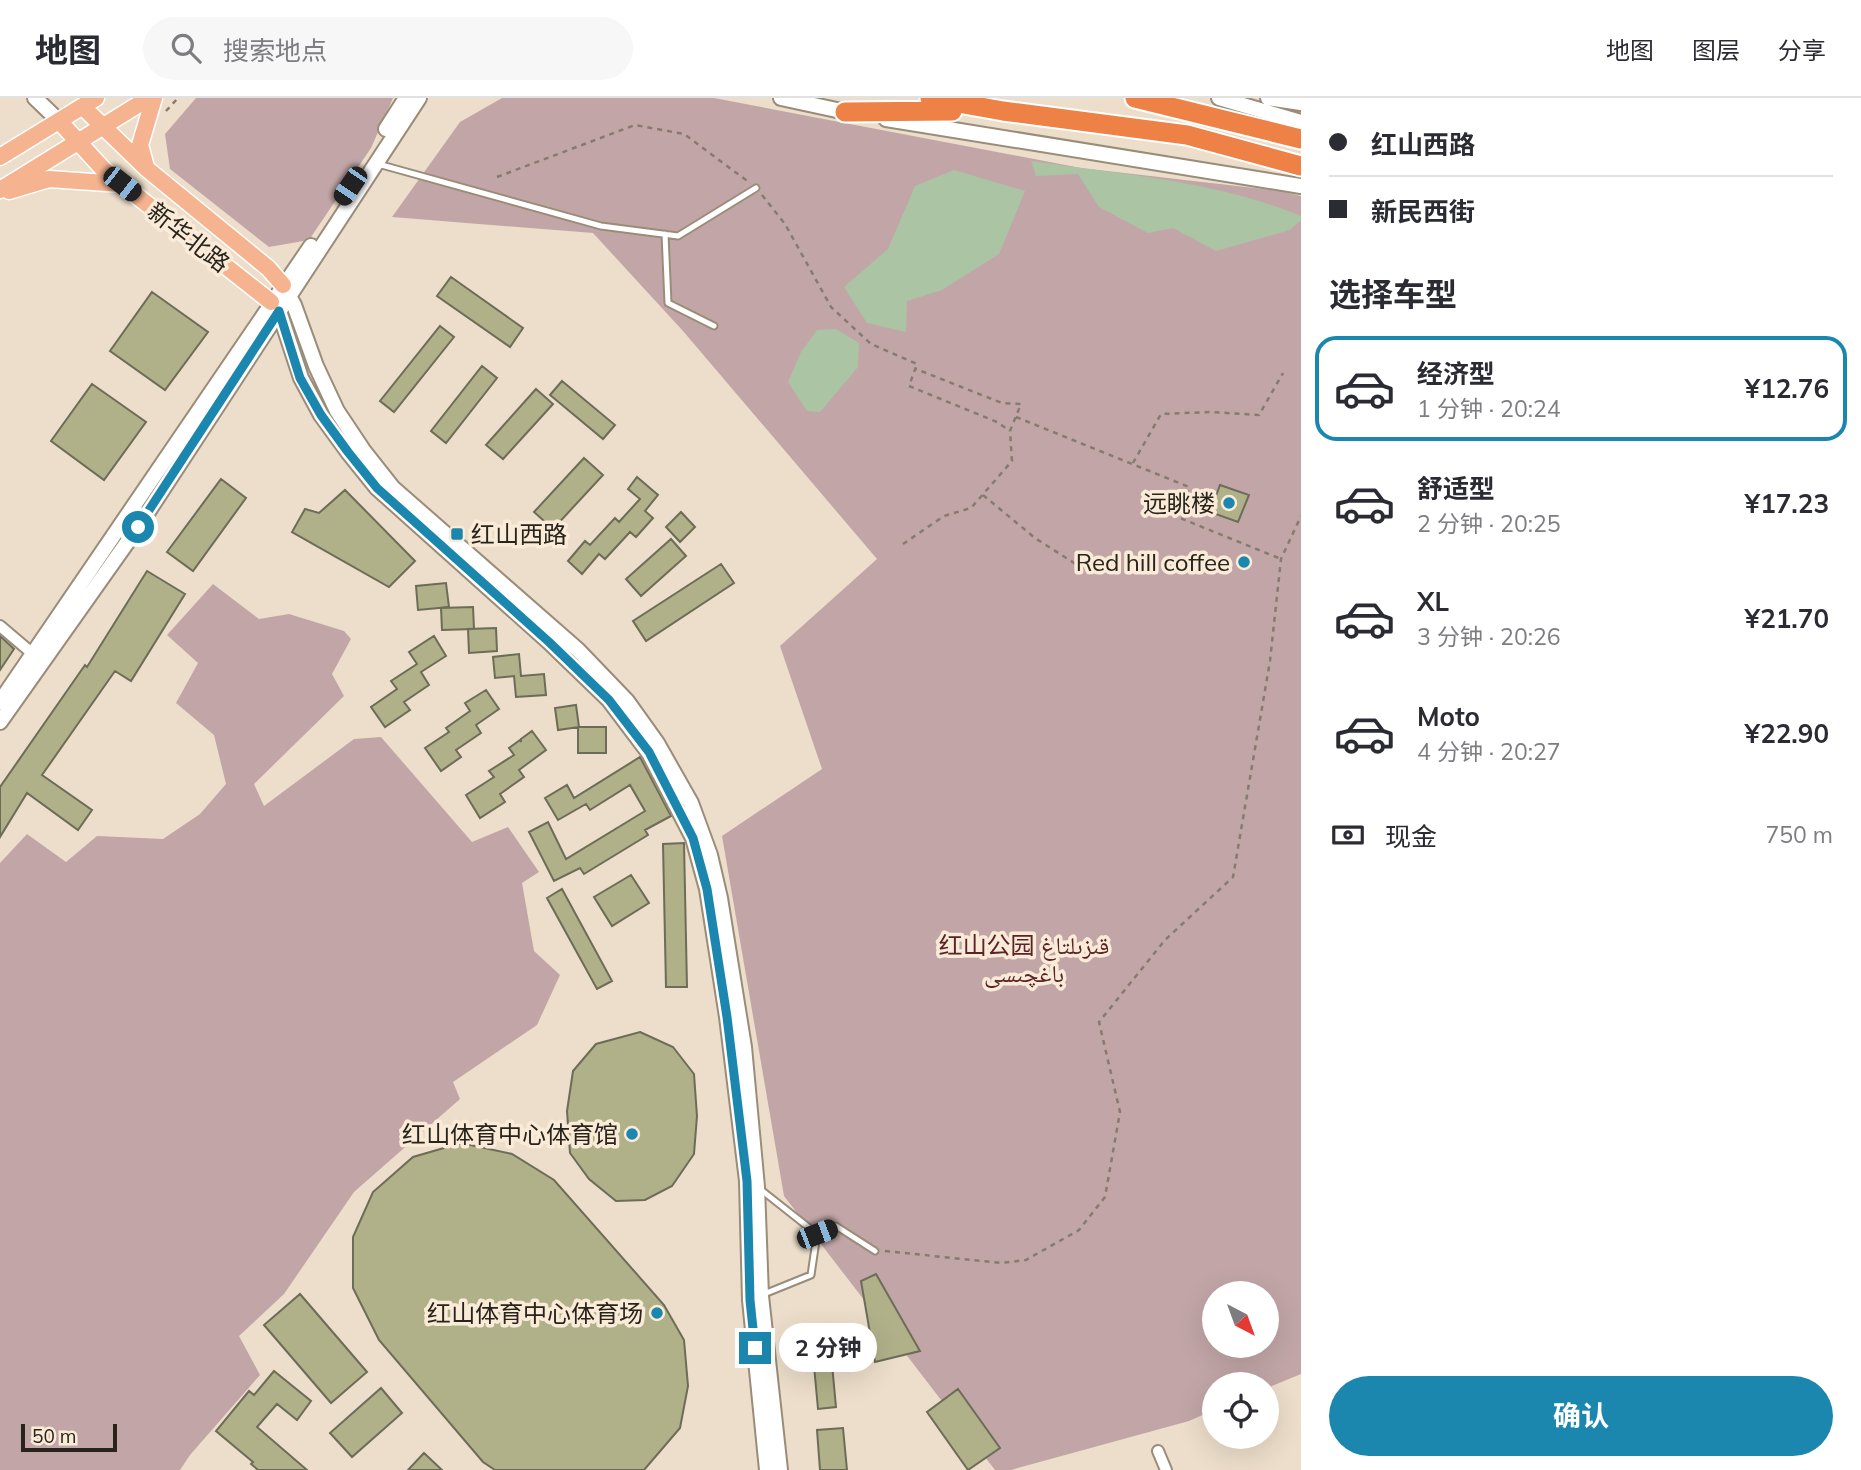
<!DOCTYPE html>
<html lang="zh">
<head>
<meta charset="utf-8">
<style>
  :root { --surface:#fff; --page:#f7f7f7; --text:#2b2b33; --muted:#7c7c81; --line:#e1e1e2; --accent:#1b87ae }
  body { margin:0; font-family:Mulish,"Noto Naskh Arabic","Noto Sans SC",sans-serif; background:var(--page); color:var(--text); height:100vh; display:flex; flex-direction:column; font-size:26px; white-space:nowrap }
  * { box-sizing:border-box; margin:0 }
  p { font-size:23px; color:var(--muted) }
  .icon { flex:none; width:38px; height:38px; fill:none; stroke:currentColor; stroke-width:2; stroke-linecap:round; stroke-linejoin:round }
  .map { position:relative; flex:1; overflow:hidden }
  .drawer { display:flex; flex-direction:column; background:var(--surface); width:560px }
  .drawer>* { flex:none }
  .banner { display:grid; align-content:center; height:154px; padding:0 28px; background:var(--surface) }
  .needle { width:46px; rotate:139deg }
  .buttons { position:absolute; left:1202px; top:1183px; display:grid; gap:14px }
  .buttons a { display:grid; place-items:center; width:77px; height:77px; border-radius:50%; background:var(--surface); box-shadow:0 7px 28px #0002; font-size:35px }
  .scale { position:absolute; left:21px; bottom:18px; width:96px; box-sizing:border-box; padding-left:7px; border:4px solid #28231b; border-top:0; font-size:19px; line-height:24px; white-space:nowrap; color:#28231b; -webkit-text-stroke:5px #f9ebd7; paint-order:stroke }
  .end { position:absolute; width:32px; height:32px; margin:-16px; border:9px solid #1b87ae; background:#fff; box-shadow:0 0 0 4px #fff }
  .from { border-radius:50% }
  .bubble { position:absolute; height:49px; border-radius:24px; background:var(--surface); box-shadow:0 7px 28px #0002; font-size:23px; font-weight:700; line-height:49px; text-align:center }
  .car { position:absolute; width:21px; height:42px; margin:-21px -10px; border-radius:9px; box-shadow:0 0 5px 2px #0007; background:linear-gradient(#222 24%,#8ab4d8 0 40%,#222 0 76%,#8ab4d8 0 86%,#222 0) }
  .banner b { display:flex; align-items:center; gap:24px; height:66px; font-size:26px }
  .banner b+b { border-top:2px solid var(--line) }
  .banner i { width:18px; height:18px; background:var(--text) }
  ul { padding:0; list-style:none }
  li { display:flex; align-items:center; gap:21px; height:105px; margin:0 14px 10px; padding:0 14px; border:4px solid transparent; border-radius:21px }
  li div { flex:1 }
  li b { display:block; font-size:26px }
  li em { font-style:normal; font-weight:700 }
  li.current { border-color:var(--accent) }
  li>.icon { width:63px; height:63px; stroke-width:1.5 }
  h2 { padding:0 28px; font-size:32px; line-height:84px }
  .pay { display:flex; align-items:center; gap:18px; height:77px; padding:0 28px; font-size:26px }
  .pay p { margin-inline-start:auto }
  .action { display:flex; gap:14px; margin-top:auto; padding:14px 28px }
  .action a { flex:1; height:80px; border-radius:42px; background:var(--accent); color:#fff; font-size:28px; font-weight:700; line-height:80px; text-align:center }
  header { display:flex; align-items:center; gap:42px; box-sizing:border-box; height:98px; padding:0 35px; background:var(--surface); border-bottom:2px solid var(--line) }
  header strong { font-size:33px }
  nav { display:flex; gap:38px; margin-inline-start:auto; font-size:24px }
  .search { width:490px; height:63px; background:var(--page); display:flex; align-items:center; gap:18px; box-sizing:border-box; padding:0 24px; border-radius:38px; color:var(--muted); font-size:26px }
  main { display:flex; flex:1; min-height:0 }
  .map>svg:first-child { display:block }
  .green { fill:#c2a6a7; fill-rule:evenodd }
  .water { fill:#abc4a3 }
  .building { fill:#b0b089; stroke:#6c6c58; stroke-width:2 }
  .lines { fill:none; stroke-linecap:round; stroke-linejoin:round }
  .lane-casing { stroke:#998c79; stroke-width:9 }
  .street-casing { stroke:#998c79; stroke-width:14 }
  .secondary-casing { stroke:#998c79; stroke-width:18 }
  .primary-casing { stroke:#fff; stroke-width:19 }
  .highway-casing { stroke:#fff; stroke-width:23 }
  .path { stroke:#857c6e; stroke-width:2.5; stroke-dasharray:5 5; stroke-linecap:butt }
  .lane { stroke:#fff; stroke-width:5 }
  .street { stroke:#fff; stroke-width:10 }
  .secondary { stroke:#fff; stroke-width:14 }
  .primary { stroke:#f5b38f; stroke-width:16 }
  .highway { stroke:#ee8145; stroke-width:19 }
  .route { stroke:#1b87ae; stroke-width:9 }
  .poi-dot { fill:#1b87ae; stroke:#f9ebd7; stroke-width:2.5 }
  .labels { text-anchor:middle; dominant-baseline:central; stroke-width:7; stroke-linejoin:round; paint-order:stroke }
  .street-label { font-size:24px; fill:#28231b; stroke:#f9ebd7 }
  .poi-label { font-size:24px; fill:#28231b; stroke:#f9ebd7; text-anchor:end }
  .park-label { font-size:24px; fill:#5b2228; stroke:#f9ebd7 }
</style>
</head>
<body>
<header>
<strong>地图</strong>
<div class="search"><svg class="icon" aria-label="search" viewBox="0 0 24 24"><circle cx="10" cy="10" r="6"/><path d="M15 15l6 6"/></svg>搜索地点</div>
<nav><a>地图</a><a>图层</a><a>分享</a></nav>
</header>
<main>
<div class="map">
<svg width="1301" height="1372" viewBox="0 0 1301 1372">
  <rect width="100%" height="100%" fill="#ecdeca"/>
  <path class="green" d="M196,0H393L371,50L309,142L269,149L170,71L165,36Z
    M502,0H714L1081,70L1281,93L1301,98V1276L1267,1290V1286H1214V1312L1189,1323L1011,1372H995L784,1098L722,738L822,671L780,548L877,461L683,233L593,135L392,119L460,24ZM1214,1195H1267V1248H1214Z
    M213,486L259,521L289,516L344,533L351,541L332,576L344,598L254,686L264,708L354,641L381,639L472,744L508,729L539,774L522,785L534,853L560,877L537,927L453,984L460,1001L354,1094L284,1196L239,1238L260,1277L190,1357L180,1372H0V765L27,736L66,764L97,738L163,741L200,716L226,686L214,637L176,605L198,565L167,537Z"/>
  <path class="water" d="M1031,63C1121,76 1216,83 1301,118V122L1290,132L1216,153L1173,130L1148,135L1099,109L1078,76L1036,78Z
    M954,72L1025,93L999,156L942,192L907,203L906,234L867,225L844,189L888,151L915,88Z
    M836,231L859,245L858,269L820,314L807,313L788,284L801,254L817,232Z"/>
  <path class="building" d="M451,179L523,230L510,249L437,198Z
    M152,194L208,234L165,292L110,253Z
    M440,228L454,239L394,314L380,303Z
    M482,268L497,280L446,345L431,333Z
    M562,283L615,327L603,341L550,297Z
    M92,286L146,324L104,382L51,343Z
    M536,291L553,306L503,361L486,347Z
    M584,360L603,377L553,431L534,414Z
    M637,379L658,397L645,413L653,420L636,439L630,434L605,461L599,456L582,476L568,463L585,443L590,447L615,420L619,424L640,401L628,391Z
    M221,381L246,400L193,473L167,454Z
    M1220,387L1249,397L1238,424L1210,414Z
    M345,392L415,463L389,489L292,434L305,411L319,415Z
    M681,414L695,429L680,444L666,429Z
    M671,441L686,458L641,498L626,481Z
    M721,466L734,485L646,543L633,523Z
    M147,473L185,496L131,583L115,573L42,677L92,712L78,732L27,695L0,739V689L85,567L87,569Z
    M446,485L449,509L418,512L416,488Z
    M473,509L474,531L442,532L441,510Z
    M496,530L497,553L469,555L468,531Z
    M0,538L14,551L0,572Z
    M434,538L446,558L421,574L429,587L404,604L410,612L385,629L371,609L397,591L391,583L417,566L409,554Z
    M519,556L521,578L544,576L546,597L516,599L514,578L495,580L493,559Z
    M486,592L499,611L476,627L481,635L456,652L461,659L441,673L425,650L449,634L446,630L470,613L465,605Z
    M576,607L579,629L558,632L555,610Z
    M578,629H606V655H578Z
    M532,633L546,652L519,672L524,679L500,696L505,704L480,720L466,697L494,679L489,673L514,657L509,650L520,642L521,644V641Z
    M640,659L671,718L645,732L648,737L584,776L580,770L554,783L529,734L548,724L566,761L645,713L630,687L590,712L586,706L558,722L545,700L567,687L574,700Z
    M684,745L687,889H666L663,746Z
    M631,777L649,805L612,828L594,799Z
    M562,791L612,883L597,891L547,800Z
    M640,934L673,949L694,976L697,1018L694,1056L672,1088L645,1102L616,1103L589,1081L570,1055L567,1013L573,973L596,946Z
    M461,1045L512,1056L554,1082L664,1207L684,1242L688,1288L680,1330L644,1372H495L483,1364L379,1242L353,1190V1139L373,1094L413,1059Z
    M876,1176L920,1253L875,1264L861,1183Z
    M300,1196L367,1274L331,1305L264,1227Z
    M830,1245L836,1309L818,1311L812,1246Z
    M274,1273L311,1303L297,1322L277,1306L257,1329L307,1372H258L251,1366L253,1364L216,1333L249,1293L254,1297Z
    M381,1290L402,1315L352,1359L330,1335Z
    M958,1291L1000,1350L968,1372L927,1314Z
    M843,1330L847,1372H820L817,1332Z
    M424,1355L442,1372H408Z"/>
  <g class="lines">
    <defs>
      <path id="lane" d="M378,66L601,128L678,138L756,90
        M665,136L668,205L714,228
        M760,1091L817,1136L811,1177L764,1196
        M817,1136L836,1128L875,1153"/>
      <path id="street" d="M0,528L33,556
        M1158,1353L1166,1372"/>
      <path id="secondary" d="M35,0L60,24
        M781,0L855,16
        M1219,0L1301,24
        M1268,0L1301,5
        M886,21L1301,88
        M386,31L406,0
        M283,187L294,207L316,268L337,313L363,352L393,390L578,552L627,603L657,645L691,705L710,757L720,800L744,949L757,1089L761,1198L780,1372
        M271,204L279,213L301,280L321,317L348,354L377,390L549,544L609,602L649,655L693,740L707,791L727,919L747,1083L750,1202L767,1372
        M0,604L311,148
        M0,624L138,429L419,0"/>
      <path id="primary" d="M83,9L147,71L268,170L283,187
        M60,24L104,72L271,204
        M0,59L96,0
        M146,69L140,47L154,0
        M0,92L149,0
        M9,93L49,81L121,86"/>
      <path id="highway" d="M930,0L1003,13L1187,37L1301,68
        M1135,0L1301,41
        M845,14L952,13"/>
    </defs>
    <use href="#lane" class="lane-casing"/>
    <use href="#street" class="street-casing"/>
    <use href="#secondary" class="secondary-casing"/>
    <use href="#primary" class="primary-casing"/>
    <use href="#highway" class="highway-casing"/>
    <path class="path" d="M166,13L178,0
      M497,79L635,27L684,36L750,85
      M762,97L785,126L831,209L871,246L917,266L909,288L997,324L1010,333
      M1016,319L1189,389L1180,420L1281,461
      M1133,365L1161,316L1211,314L1259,317L1283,275
      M983,397L1035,440L1096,479
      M903,446L944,418L971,410L1012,363L1010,333L1021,306L1002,305L916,271
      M885,1153L1001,1165L1026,1162L1079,1132L1105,1099L1120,1014L1099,924L1165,842L1233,779L1270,563L1281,461L1301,418"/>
    <use href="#lane" class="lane"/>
    <use href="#street" class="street"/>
    <use href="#secondary" class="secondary"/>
    <use href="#primary" class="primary"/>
    <use href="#highway" class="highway"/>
  </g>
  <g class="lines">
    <path class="route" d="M138,429L279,213L300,280L321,317L348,354L377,390L549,544L609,602L649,654L693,740L707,791L727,919L747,1083L750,1202L755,1250"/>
  </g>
  <g class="poi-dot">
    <circle cx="1229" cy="405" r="7"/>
    <rect x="450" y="429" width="14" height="14" rx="3.5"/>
    <circle cx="1244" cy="464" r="7"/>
    <circle cx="632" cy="1036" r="7"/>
    <circle cx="657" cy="1215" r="7"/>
  </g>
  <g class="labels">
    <g class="street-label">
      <text transform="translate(189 139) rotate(38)">新华北路</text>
    </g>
    <g class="poi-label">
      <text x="1215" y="405">远眺楼</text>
      <text x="471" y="436" text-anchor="start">红山西路</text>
      <text x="1230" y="464">Red hill coffee</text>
      <text x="618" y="1036">红山体育中心体育馆</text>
      <text x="643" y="1215">红山体育中心体育场</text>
    </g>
    <g class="park-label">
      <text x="1024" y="847">红山公园 قىزىلتاغ<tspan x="1024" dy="28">باغچىسى</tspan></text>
    </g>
  </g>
</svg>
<div class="buttons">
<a><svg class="needle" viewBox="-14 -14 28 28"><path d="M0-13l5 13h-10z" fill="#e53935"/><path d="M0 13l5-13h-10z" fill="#7c7c81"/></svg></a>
<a><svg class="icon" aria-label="locate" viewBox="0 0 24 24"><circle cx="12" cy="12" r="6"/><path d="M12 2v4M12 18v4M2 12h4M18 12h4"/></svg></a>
</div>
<div class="scale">50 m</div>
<i class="end from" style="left:138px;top:429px"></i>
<i class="end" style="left:755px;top:1250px"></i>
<div class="bubble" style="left:779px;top:1225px;width:98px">2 分钟</div>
<i class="car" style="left:122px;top:86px;rotate:128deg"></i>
<i class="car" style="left:350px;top:88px;rotate:214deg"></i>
<i class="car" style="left:817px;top:1136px;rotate:69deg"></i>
</div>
<section class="drawer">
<div class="banner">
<b><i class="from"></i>红山西路</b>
<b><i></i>新民西街</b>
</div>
<h2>选择车型</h2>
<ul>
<li class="current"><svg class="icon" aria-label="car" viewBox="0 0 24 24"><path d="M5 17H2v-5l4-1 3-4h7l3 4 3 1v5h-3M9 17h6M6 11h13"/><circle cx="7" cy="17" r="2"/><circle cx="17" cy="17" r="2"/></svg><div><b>经济型</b><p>1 分钟 · 20:24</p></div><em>¥12.76</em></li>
<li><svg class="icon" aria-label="car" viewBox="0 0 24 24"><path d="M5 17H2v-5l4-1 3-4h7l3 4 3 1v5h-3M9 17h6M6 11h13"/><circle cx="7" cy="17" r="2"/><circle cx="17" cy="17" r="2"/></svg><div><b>舒适型</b><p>2 分钟 · 20:25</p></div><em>¥17.23</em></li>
<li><svg class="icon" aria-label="car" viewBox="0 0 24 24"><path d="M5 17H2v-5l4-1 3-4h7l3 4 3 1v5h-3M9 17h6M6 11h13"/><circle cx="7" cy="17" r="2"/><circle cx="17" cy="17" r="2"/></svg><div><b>XL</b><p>3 分钟 · 20:26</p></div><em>¥21.70</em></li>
<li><svg class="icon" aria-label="car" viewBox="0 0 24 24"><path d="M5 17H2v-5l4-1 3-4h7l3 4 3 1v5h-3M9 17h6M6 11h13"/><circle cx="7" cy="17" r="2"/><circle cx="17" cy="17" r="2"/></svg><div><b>Moto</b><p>4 分钟 · 20:27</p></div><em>¥22.90</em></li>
</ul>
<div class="pay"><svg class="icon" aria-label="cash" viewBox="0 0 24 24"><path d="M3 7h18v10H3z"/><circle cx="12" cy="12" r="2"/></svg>现金<p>750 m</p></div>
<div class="action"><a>确认</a></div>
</section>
</main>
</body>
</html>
